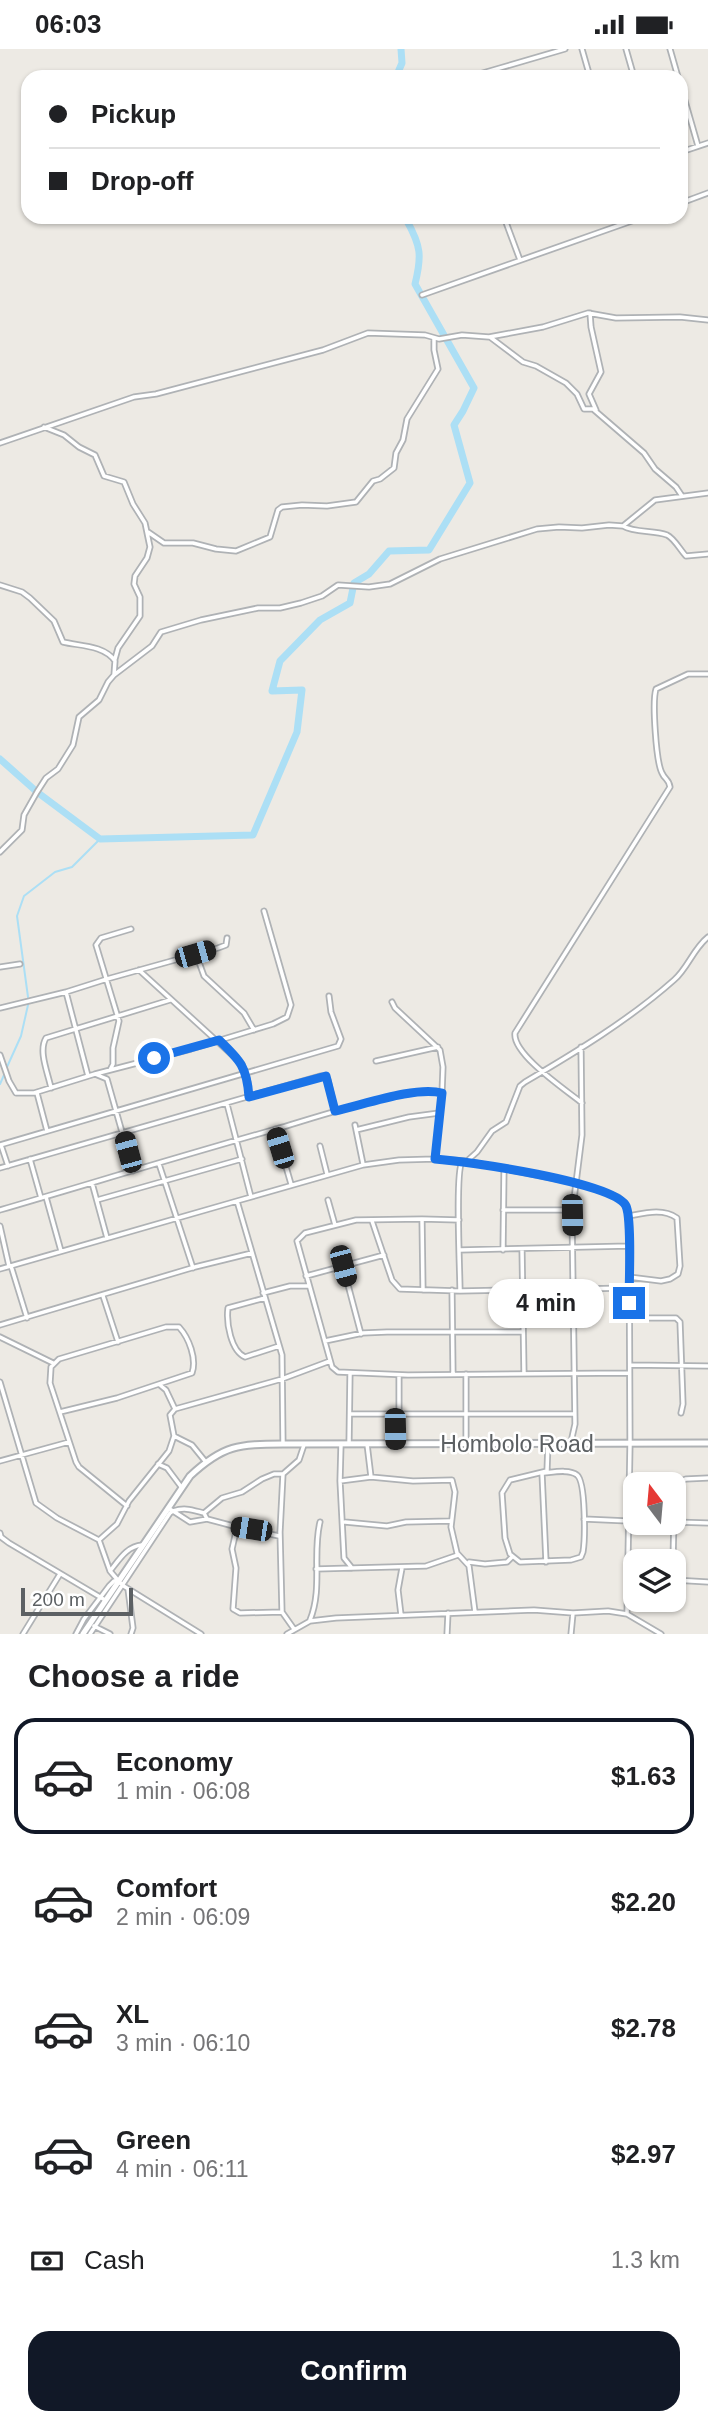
<!DOCTYPE html>
<html lang="en">
<head>
<meta charset="utf-8">
<style>
  :root { --surface:#fff; --page:#f6f6f6; --text:#202124; --muted:#757577; --line:#e0e0e0; --accent:#111827 }
  body { margin:0; font-family:Helvetica,sans-serif; background:var(--page); color:var(--text); height:100vh; display:flex; flex-direction:column; font-size:26px; white-space:nowrap }
  * { box-sizing:border-box; margin:0 }
  p { font-size:23px; color:var(--muted) }
  .icon { flex:none; width:38px; height:38px; fill:none; stroke:currentColor; stroke-width:2; stroke-linecap:round; stroke-linejoin:round }
  .map { position:relative; height:1585px; overflow:hidden }
  .side { display:flex; flex-direction:column; background:var(--surface); flex:1 }
  .side>* { flex:none }
  .banner { position:absolute; left:21px; top:21px; width:667px; height:154px; border-radius:21px; box-shadow:0 2px 5px #0004; display:grid; align-content:center; height:154px; padding:0 28px; background:var(--surface) }
  .needle { width:46px; rotate:344deg }
  .buttons { position:absolute; left:623px; top:1423px; display:grid; gap:14px }
  .buttons a { display:grid; place-items:center; width:63px; height:63px; border-radius:14px; background:var(--surface); box-shadow:0 2px 5px #0004; font-size:35px }
  .scale { position:absolute; left:21px; bottom:18px; width:112px; box-sizing:border-box; padding-left:7px; border:4px solid #5c6063; border-top:0; font-size:19px; line-height:24px; white-space:nowrap; color:#5c6063; -webkit-text-stroke:5px #fff; paint-order:stroke }
  .end { position:absolute; width:32px; height:32px; margin:-16px; border:9px solid #1a73e8; background:#fff; box-shadow:0 0 0 4px #fff }
  .from { border-radius:50% }
  .bubble { position:absolute; height:49px; border-radius:21px; background:var(--surface); box-shadow:0 2px 5px #0004; font-size:23px; font-weight:600; line-height:49px; text-align:center }
  .car { position:absolute; width:21px; height:42px; margin:-21px -10px; border-radius:9px; box-shadow:0 0 5px 2px #0007; background:linear-gradient(#222 24%,#8ab4d8 0 40%,#222 0 76%,#8ab4d8 0 86%,#222 0) }
  .banner b { display:flex; align-items:center; gap:24px; height:66px; font-size:26px }
  .banner b+b { border-top:2px solid var(--line) }
  .banner i { width:18px; height:18px; background:var(--text) }
  ul { padding:0; list-style:none }
  li { display:flex; align-items:center; gap:21px; height:116px; margin:0 14px 10px; padding:0 14px; border:4px solid transparent; border-radius:21px }
  li div { flex:1 }
  li b { display:block; font-size:26px }
  li em { font-style:normal; font-weight:600 }
  li.on { border-color:var(--accent) }
  li>.icon { width:63px; height:63px; stroke-width:1.5 }
  h2 { padding:0 28px; font-size:32px; line-height:84px }
  .pay { display:flex; align-items:center; gap:18px; height:77px; padding:0 28px; font-size:26px }
  .pay p { margin-inline-start:auto }
  .button { display:flex; gap:14px; margin-top:auto; padding:14px 28px }
  .button a { flex:1; height:80px; border-radius:21px; background:var(--accent); color:#fff; font-size:28px; font-weight:600; line-height:80px; text-align:center }
  .status { display:flex; justify-content:space-between; align-items:center; height:49px; padding:0 35px; background:var(--surface); direction:ltr }
  .status svg { height:19px; fill:currentColor }
  .map>svg:first-child { display:block }
  .lines { fill:none; stroke-linecap:round; stroke-linejoin:round }
  .stream { stroke:#acdff5; stroke-width:2 }
  .river { stroke:#acdff5; stroke-width:7 }
  .minor-casing { stroke:#afb2b5; stroke-width:7 }
  .tertiary-casing { stroke:#afb2b5; stroke-width:9 }
  .minor { stroke:#fff; stroke-width:3.5 }
  .tertiary { stroke:#fff; stroke-width:5 }
  .route { stroke:#1a73e8; stroke-width:9 }
  .labels { text-anchor:middle; dominant-baseline:central; stroke-width:5; stroke-linejoin:round; paint-order:stroke }
  .street-label { font-size:23px; fill:#5c6063; stroke:#fff }
</style>
</head>
<body>
<div class="status"><b>06:03</b><svg viewBox="0 0 49 12"><path d="M0 12V9h3v3zM5 12V6h3v6zM10 12V3h3v9zM15 12V0h3v12zM26 1h20v11H26zM47 4h2v5h-2z"/></svg></div>
<div class="map">
<svg width="708" height="1585" viewBox="0 0 708 1585">
  <rect width="100%" height="100%" fill="#edeae4"/>
  <g class="lines">
    <path class="stream" d="M28,948L17,867L24,847L55,823L72,818L100,790
      M7,1018L21,987L28,956
      M0,1035L4,1026"/>
    <path class="river" d="M396,28L402,14L401,0
      M0,710L37,743L100,790L253,786L297,683L302,641L272,642L280,612L320,571L350,554L354,534L369,525L389,502L429,501L470,434L454,376L463,362L474,339L415,235C422,207 421,197 407,172L410,168"/>
    <defs>
      <path id="minor" d="M582,0L590,28
        M626,0L634,28
        M670,0L678,28
        M469,28L565,0
        M681,38L698,97
        M681,103L708,94
        M681,154L708,144
        M504,168L520,211
        M422,246L643,168
        M590,264L591,278L601,323L589,345L596,361
        M490,288L523,313L536,317L566,334L577,345L584,360H593L644,404L655,420L676,438L682,447
        M44,378L64,386L79,398L95,406L104,427L124,433L133,455L145,474L150,498L147,509L135,527L134,535L140,548V567L118,599L115,610
        M0,394L134,348L156,345L323,301L368,284L425,286L439,290L462,286L489,288L543,278L588,264L616,269L680,268L708,271
        M623,477C635,484 654,481 667,486C674,489 681,502 686,507L708,505
        M148,483L164,494H193L216,500L236,502L270,488L278,461L282,458L302,456L327,457L356,453L373,432L380,430L394,419L396,404L403,391L407,370L438,320L434,301V289
        M0,536L22,543L30,549L54,572L63,593C79,597 104,596 115,612L114,626L108,633L99,651L79,668L73,696L58,720L46,729L37,743L24,766L22,781L0,803
        M114,626L152,597L161,583L201,571L258,559H280L301,554L322,547L338,536L369,538L390,535L440,510L537,480L559,478L582,479L609,476L623,477L655,451L708,444
        M196,905L204,927L244,964L254,981
        M0,918L20,915
        M139,921L242,1015L248,1033L249,1047
        M66,943L88,1027
        M392,953L395,959L440,1001L443,1018L442,1044
        M0,959L66,943L107,930L218,899L226,896L227,889
        M0,1006L9,1032L16,1044H34L95,1025L107,1030L133,1122
        M376,1012L438,998
        M110,1021L113,1015V999L119,972L96,896L101,889L131,880
        M95,1025L191,1000L273,975L287,968L291,956L264,862
        M51,1039C48,1024 38,1002 46,989L170,951
        M37,1044L47,1082
        M582,1054C566,1041 512,1005 515,984L670,738C669,730 665,731 662,724C656,713 652,652 656,640L688,625H708
        M227,1055L251,1148
        M355,1076L363,1115
        M275,1080L291,1135
        M356,1081L409,1068L439,1064
        M0,1096L338,997L341,990L331,963L329,947
        M1,1096L8,1117
        M320,1097L327,1125
        M30,1110L41,1149
        M467,1112L477,1103L492,1082L506,1073L520,1037L525,1033C576,1003 629,971 674,931C688,919 693,900 708,888
        M159,1115L193,1219
        M0,1119L320,1027H326L328,1031L335,1062
        M92,1134L107,1189
        M46,1148L61,1202
        M97,1151L242,1110
        M328,1151L335,1176
        M237,1152L363,1116L399,1111L435,1110L466,1112L577,1134L618,1148L625,1154L629,1167L630,1395L627,1565
        M0,1161C92,1134 184,1106 276,1080C311,1070 411,1036 442,1044L435,1110
        M503,1161H573
        M629,1167C645,1164 663,1159 677,1169L680,1217L678,1225L670,1230L661,1232L629,1228
        M422,1170L356,1171L305,1184L297,1192L332,1318L338,1323L408,1326L629,1324
        M372,1172L392,1231L400,1240L460,1242L629,1239
        M0,1177L9,1217
        M522,1200L524,1325
        M460,1201L629,1197
        M503,1201L504,1120
        M11,1217L27,1269
        M343,1217L361,1285
        M0,1220L237,1152L282,1306L283,1395
        M306,1227L384,1206
        M423,1241L422,1170L459,1171
        M452,1241L453,1324
        M460,1242C460,1223 455,1123 462,1113
        M263,1244L290,1237H308
        M103,1247L118,1293
        M265,1249L228,1259C226,1274 231,1302 245,1308L279,1297
        M629,1269H676L680,1273L683,1355L681,1364
        M0,1276L195,1218L252,1204
        M0,1288L53,1314
        M325,1292L363,1284L387,1283H523
        M630,1316L708,1317
        M399,1326V1365
        M0,1333L36,1454L57,1469L99,1491L110,1522L122,1536L201,1585
        M160,1336L166,1341L175,1360
        M60,1363L117,1349L192,1324C197,1310 189,1289 179,1278H166L59,1310L51,1318L50,1334L76,1413L79,1418L127,1457
        M350,1365H574
        M395,1366V1395
        M174,1387L192,1396L205,1412
        M571,1393L575,1375L572,1166L582,1086L581,998
        M341,1395L340,1432L344,1509L352,1519
        M349,1395L350,1325
        M367,1395L371,1428
        M466,1396V1325
        M0,1412L69,1393
        M158,1415L167,1419L182,1439
        M542,1424L546,1513
        M544,1424C554,1423 570,1420 577,1426C586,1433 585,1491 583,1503L581,1508L571,1511L520,1513L510,1505L505,1489L502,1444L510,1431L547,1422L548,1394
        M283,1425L280,1483L282,1563L294,1580
        M340,1432L371,1428L413,1432L452,1431L455,1443L451,1478L457,1504L469,1517L475,1563
        M673,1435L686,1430L708,1429
        M168,1459L173,1462C185,1458 192,1461 204,1464L207,1470L237,1478L232,1500L236,1519L233,1560L240,1564L282,1563
        M204,1464L222,1449L242,1443L262,1430L274,1425H283L299,1411L304,1396
        M584,1470L628,1472
        M345,1473L387,1477L406,1473L450,1472
        M674,1473L708,1474
        M237,1478L279,1487
        M0,1484L1,1488L9,1494L105,1551
        M99,1491L117,1475L129,1452L169,1402L174,1387L170,1366L175,1360L282,1330L330,1312
        M673,1512L674,1467
        M469,1513L485,1515L507,1513L512,1508
        M316,1520L426,1517L458,1506
        M110,1522C119,1511 127,1497 142,1496
        M674,1531L708,1533
        M628,1534H635
        M128,1540L133,1579L131,1585
        M401,1566L398,1541L402,1519
        M310,1571C323,1539 312,1505 320,1473
        M94,1577L110,1585
        M23,1585L60,1525
        M76,1585L84,1570L109,1537L114,1532H118
        M90,1585L170,1464L173,1462L190,1473L207,1470
        M287,1585L310,1572L336,1569L534,1561L573,1564L608,1562L627,1565L661,1585
        M447,1585L448,1564
        M571,1585L573,1564"/>
      <path id="tertiary" d="M83,1585L190,1427C223,1396 239,1395 283,1395L708,1394"/>
    </defs>
    <use href="#minor" class="minor-casing"/>
    <use href="#tertiary" class="tertiary-casing"/>
    <use href="#minor" class="minor"/>
    <use href="#tertiary" class="tertiary"/>
  </g>
  <g class="lines">
    <path class="route" d="M154,1009L219,991C240,1011 247,1018 249,1048L326,1027L335,1062C363,1056 415,1037 442,1044L435,1110C465,1112 614,1133 626,1157C632,1170 629,1236 629,1254"/>
  </g>
  <g class="labels">
    <g class="street-label">
      <text x="517" y="1395">Hombolo Road</text>
    </g>
  </g>
</svg>
<div class="buttons">
<a><svg class="needle" viewBox="-14 -14 28 28"><path d="M0-13l5 13h-10z" fill="#e53935"/><path d="M0 13l5-13h-10z" fill="#757577"/></svg></a>
<a><svg class="icon" aria-label="layers" viewBox="0 0 24 24"><path d="M12 4l9 5-9 5-9-5zM3 14l9 5 9-5"/></svg></a>
</div>
<div class="scale">200 m</div>
<i class="end from" style="left:154px;top:1009px"></i>
<i class="end" style="left:629px;top:1254px"></i>
<div class="bubble" style="left:488px;top:1230px;width:116px">4 min</div>
<i class="car" style="left:195px;top:905px;rotate:74deg"></i>
<i class="car" style="left:280px;top:1099px;rotate:343deg"></i>
<i class="car" style="left:128px;top:1103px;rotate:345deg"></i>
<i class="car" style="left:572px;top:1166px;rotate:179deg"></i>
<i class="car" style="left:343px;top:1217px;rotate:165deg"></i>
<i class="car" style="left:395px;top:1380px;rotate:179deg"></i>
<i class="car" style="left:251px;top:1480px;rotate:279deg"></i>
<div class="banner">
<b><i class="from"></i>Pickup</b>
<b><i></i>Drop-off</b>
</div>
</div>
<section class="side">
<h2>Choose a ride</h2>
<ul>
<li class="on"><svg class="icon" aria-label="car" viewBox="0 0 24 24"><path d="M5 17H2v-5l4-1 3-4h7l3 4 3 1v5h-3M9 17h6M6 11h13"/><circle cx="7" cy="17" r="2"/><circle cx="17" cy="17" r="2"/></svg><div><b>Economy</b><p>1 min · 06:08</p></div><em>$1.63</em></li>
<li><svg class="icon" aria-label="car" viewBox="0 0 24 24"><path d="M5 17H2v-5l4-1 3-4h7l3 4 3 1v5h-3M9 17h6M6 11h13"/><circle cx="7" cy="17" r="2"/><circle cx="17" cy="17" r="2"/></svg><div><b>Comfort</b><p>2 min · 06:09</p></div><em>$2.20</em></li>
<li><svg class="icon" aria-label="car" viewBox="0 0 24 24"><path d="M5 17H2v-5l4-1 3-4h7l3 4 3 1v5h-3M9 17h6M6 11h13"/><circle cx="7" cy="17" r="2"/><circle cx="17" cy="17" r="2"/></svg><div><b>XL</b><p>3 min · 06:10</p></div><em>$2.78</em></li>
<li><svg class="icon" aria-label="car" viewBox="0 0 24 24"><path d="M5 17H2v-5l4-1 3-4h7l3 4 3 1v5h-3M9 17h6M6 11h13"/><circle cx="7" cy="17" r="2"/><circle cx="17" cy="17" r="2"/></svg><div><b>Green</b><p>4 min · 06:11</p></div><em>$2.97</em></li>
</ul>
<div class="pay"><svg class="icon" aria-label="cash" viewBox="0 0 24 24"><path d="M3 7h18v10H3z"/><circle cx="12" cy="12" r="2"/></svg>Cash<p>1.3 km</p></div>
<div class="button"><a>Confirm</a></div>
</section>
</body>
</html>
